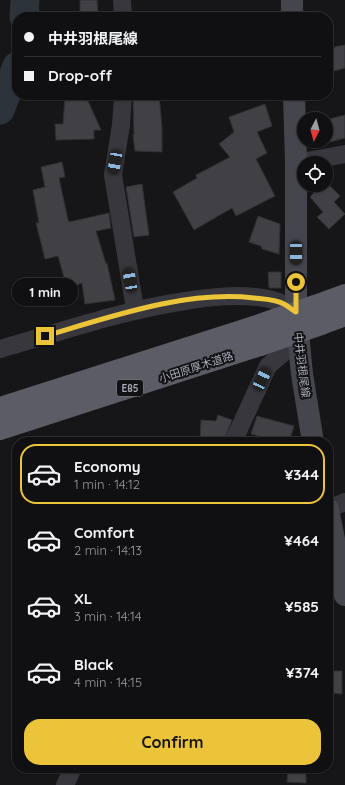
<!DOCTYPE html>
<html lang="en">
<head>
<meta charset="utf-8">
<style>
  :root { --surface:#101012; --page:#1e1e20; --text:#f1f3f6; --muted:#9c9d9f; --line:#303032; --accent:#ecc43a }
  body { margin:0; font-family:Quicksand,"Noto Sans JP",sans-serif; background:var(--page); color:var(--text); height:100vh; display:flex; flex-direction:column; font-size:15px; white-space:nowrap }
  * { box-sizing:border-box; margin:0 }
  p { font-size:13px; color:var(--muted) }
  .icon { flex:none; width:22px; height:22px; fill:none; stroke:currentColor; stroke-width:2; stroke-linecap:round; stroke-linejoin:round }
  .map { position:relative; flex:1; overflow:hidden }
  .drawer { position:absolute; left:12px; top:437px; width:321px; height:336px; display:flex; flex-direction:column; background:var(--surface); border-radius:16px; box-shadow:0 1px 3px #0004,0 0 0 1px var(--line) }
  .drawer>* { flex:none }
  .top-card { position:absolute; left:12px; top:12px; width:321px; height:88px; border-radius:16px; box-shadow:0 1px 3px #0004,0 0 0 1px var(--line); display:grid; align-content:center; height:88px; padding:0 12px; background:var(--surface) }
  .needle { width:26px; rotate:186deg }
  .buttons { position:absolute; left:297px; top:112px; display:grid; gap:8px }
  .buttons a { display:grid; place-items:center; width:36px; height:36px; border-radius:50%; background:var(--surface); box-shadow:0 1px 3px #0004,0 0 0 1px var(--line); font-size:20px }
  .end { position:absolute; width:18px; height:18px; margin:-9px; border:5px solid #ecc43a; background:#111; box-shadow:0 0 0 2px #111 }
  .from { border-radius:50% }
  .bubble { position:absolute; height:28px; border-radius:14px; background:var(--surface); box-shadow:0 1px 3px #0004,0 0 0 1px var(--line); font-size:13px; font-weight:800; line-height:28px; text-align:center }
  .car { position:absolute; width:12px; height:24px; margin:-12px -6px; border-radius:5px; box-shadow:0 0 3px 1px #0007; background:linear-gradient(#222 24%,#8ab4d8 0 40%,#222 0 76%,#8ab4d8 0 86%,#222 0) }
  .top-card b { display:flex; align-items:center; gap:14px; height:38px; font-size:15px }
  .top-card b+b { border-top:1px solid var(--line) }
  .top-card i { width:10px; height:10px; background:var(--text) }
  ul { padding:7px 0 0; list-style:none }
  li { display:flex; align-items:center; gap:12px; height:60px; margin:0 8px 6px; padding:0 4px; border:2px solid transparent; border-radius:16px }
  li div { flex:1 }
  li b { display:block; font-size:15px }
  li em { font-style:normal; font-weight:800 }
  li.selected { border-color:var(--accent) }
  li>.icon { width:36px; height:36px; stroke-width:1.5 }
  .action { display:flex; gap:8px; margin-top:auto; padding:8px 12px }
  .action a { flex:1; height:46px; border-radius:16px; background:var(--accent); color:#111; font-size:16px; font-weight:800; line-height:46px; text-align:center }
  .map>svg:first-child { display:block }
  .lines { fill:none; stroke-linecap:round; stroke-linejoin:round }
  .river { stroke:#2c333b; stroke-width:29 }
  .building { fill:#404045; stroke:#313034 }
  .minor { stroke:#37373d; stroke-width:18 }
  .secondary { stroke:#45464d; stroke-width:22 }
  .trunk { stroke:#5b5c65; stroke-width:22 }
  .trunk-bridge { stroke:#5b5c65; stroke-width:22 }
  .route { stroke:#ecc43a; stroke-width:5 }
  .labels { text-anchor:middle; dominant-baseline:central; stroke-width:4; stroke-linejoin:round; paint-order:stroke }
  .shield { fill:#111113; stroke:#7b7d86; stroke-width:1 }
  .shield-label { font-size:10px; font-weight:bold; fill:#a8abb7 }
  .street-label { font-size:11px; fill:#a8abb7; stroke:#111113 }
</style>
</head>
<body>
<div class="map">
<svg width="345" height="785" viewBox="0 0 345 785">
  <rect width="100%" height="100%" fill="#161618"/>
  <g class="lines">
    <path class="river" d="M24,17L25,0
      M0,110L17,66"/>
  </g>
  <path class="building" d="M80,0H97L98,17H80Z
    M345,45V68L334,71L329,48Z
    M133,95H159L162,127V152L135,151L133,135H134Z
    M65,97L80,98L79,100L88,101L101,130H94V139L56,140L55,124H63Z
    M265,104L272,126L257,132L267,153L256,159L275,196L236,216L232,208L194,230L173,192L197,178L196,175L230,157L219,144L234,132L229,117Z
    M345,115V138L326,143V120Z
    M62,162L65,177L59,178L68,220L69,222L109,213L111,228L96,231L106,264L107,263L115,300L85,304L82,283L67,288L58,256L45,259L36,223H39L33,190L45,187L41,167Z
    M142,184L149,235L134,237L126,187Z
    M308,185H329L340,196L334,202L345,214L329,229L317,217L323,212L310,197L314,193Z
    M258,216L280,224L279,254L262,249L261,246L249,242Z
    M268,272H281V288H269Z
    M218,415L232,420L223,442H200L201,420L216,421Z
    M257,416L294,426L289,442H282L251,434Z
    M328,671H342V694L328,693Z
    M288,768L306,769V783L287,782Z"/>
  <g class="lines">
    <path class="minor" d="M122,0L123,17
      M123,95L121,125L113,175L135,309
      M296,163L345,154
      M0,349C60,332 117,312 179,302C209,297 239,293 269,299C280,301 288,307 296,312
      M233,442L268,366L298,340
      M328,509L345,502
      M65,785L73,768"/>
    <path class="secondary" d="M292,0V17
      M294,95L296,163V312L302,374L313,442
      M328,509L345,595"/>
    <path class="trunk" d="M315,306L345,295
      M321,324L345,315
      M0,408L254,327
      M0,429L260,345"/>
    <path class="trunk-bridge" d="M254,327L315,306
      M260,345L321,324"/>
  </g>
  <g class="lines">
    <path class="route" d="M45,336C110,317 186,290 254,298C264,299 275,299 284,304C288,306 292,310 296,312V282"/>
  </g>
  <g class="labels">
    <rect class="shield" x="117" y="380" width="26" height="16" rx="3"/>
    <g class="shield-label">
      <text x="130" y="388">E85</text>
    </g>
    <g class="street-label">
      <text transform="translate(302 365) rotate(83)">中井羽根尾線</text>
      <text transform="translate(196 367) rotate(-18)">小田原厚木道路</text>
    </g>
  </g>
</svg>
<div class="buttons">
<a><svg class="needle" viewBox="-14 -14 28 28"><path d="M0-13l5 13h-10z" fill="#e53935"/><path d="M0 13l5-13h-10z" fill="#9c9d9f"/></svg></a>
<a><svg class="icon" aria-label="locate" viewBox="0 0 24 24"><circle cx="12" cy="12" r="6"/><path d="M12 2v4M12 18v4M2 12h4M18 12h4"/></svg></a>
</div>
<i class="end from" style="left:296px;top:282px"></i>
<i class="end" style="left:45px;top:336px"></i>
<div class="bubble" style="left:12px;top:278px;width:66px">1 min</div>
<i class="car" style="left:115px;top:162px;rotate:190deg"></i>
<i class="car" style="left:296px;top:253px;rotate:180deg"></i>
<i class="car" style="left:130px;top:280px;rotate:350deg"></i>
<i class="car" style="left:262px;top:379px;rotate:25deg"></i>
<div class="top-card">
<b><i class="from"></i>中井羽根尾線</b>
<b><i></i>Drop-off</b>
</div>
<section class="drawer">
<ul>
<li class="selected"><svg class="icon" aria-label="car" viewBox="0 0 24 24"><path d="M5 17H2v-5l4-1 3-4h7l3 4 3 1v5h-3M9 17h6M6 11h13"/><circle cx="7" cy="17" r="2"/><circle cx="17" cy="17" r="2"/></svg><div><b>Economy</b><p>1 min · 14:12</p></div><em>¥344</em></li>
<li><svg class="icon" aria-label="car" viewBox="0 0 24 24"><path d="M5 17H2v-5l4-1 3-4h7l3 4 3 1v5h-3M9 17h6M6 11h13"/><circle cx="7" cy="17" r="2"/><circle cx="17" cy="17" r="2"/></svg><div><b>Comfort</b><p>2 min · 14:13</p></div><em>¥464</em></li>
<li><svg class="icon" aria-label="car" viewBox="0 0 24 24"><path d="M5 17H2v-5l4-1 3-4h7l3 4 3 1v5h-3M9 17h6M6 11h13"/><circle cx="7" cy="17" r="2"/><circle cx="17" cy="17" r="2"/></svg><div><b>XL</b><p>3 min · 14:14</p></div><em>¥585</em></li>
<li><svg class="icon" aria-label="car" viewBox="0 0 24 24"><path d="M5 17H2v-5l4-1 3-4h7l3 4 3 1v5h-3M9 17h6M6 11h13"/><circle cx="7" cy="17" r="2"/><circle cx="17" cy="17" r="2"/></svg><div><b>Black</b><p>4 min · 14:15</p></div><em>¥374</em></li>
</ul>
<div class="action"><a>Confirm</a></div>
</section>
</div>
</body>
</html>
